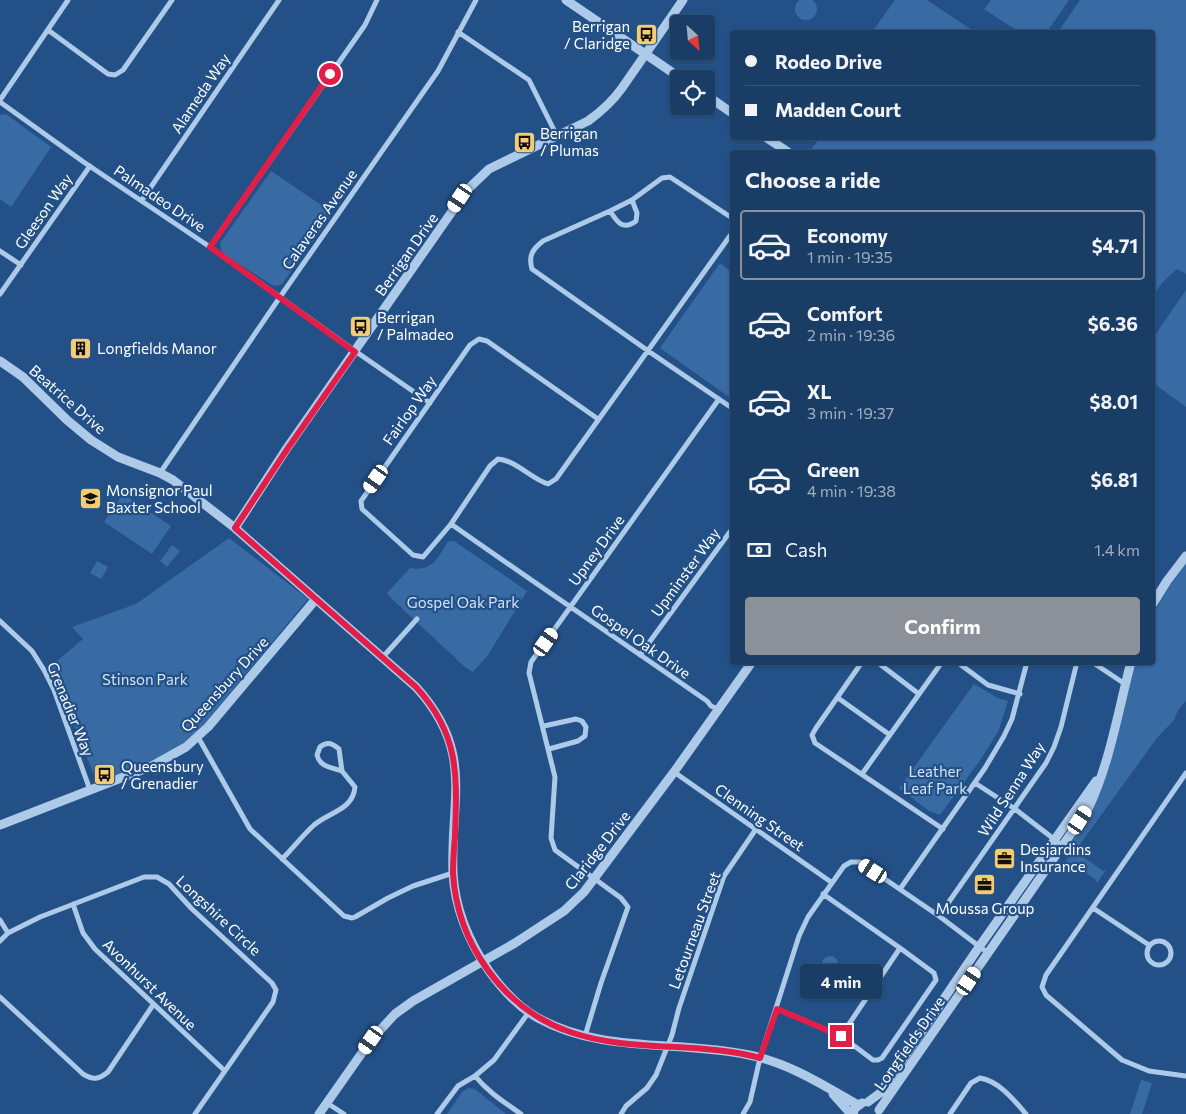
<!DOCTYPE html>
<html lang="en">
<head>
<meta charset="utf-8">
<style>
  :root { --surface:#1a3d65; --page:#27486e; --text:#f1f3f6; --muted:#9faebf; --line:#385679; --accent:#8c9099 }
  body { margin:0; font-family:Commissioner,sans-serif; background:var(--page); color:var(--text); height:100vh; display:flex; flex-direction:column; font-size:19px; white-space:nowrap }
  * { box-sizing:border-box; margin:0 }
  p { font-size:16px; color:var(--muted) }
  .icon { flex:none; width:28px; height:28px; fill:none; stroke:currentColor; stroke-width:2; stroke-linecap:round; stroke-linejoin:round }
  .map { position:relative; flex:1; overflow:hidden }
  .side { position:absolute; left:730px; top:150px; width:425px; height:515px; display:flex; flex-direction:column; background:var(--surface); border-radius:5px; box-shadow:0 1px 4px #0004,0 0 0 1px var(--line) }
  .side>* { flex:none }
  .top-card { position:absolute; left:730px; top:30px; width:425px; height:110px; border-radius:5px; box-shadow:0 1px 4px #0004,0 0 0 1px var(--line); display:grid; align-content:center; height:110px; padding:0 15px; background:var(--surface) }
  .needle { width:32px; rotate:154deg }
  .tools { position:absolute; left:670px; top:15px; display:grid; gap:10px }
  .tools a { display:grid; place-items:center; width:45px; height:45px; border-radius:5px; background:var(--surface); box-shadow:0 1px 4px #0004,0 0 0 1px var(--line); font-size:25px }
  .end { position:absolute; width:22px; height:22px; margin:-11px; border:6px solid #e11d48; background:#fff; box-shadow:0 0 0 2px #fff }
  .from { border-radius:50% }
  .bubble { position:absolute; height:35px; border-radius:5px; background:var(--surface); box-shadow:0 1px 4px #0004,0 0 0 1px var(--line); font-size:16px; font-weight:700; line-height:35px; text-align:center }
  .car { position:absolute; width:15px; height:30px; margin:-15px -8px; border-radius:6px; box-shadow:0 0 4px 1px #0007; background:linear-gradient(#fff 24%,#345 0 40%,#fff 0 76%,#345 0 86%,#fff 0) }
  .top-card b { display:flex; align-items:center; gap:18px; height:48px; font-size:19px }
  .top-card b+b { border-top:1px solid var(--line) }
  .top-card i { width:12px; height:12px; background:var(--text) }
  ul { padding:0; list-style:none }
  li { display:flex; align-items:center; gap:15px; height:70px; margin:0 10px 8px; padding:0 5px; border:2px solid transparent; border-radius:5px }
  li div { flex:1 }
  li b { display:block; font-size:19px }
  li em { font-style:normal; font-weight:700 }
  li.selected { border-color:var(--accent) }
  li>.icon { width:45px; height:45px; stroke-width:1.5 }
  h2 { padding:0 15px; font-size:22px; line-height:60px }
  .pay { display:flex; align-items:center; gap:12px; height:55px; padding:0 15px; font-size:19px }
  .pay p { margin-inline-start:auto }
  .button { display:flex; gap:10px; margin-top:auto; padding:10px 15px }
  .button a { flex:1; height:58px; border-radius:5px; background:var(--accent); color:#fff; font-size:20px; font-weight:700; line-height:58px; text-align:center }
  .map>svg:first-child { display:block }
  .green { fill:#386aa4 }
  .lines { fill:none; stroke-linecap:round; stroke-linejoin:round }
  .minor { stroke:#aecae9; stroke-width:5 }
  .tertiary { stroke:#aecae9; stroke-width:9 }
  .route { stroke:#e11d48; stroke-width:6 }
  .labels { text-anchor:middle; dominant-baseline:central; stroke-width:4.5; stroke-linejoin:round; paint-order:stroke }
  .poi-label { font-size:15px; fill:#fff; stroke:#235187; text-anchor:start }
  .street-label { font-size:15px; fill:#fff; stroke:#235187 }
  .park-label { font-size:15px; fill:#d2e4f7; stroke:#235187 }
</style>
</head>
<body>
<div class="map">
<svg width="1186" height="1114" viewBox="0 0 1186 1114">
  <rect width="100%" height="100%" fill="#235187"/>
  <path class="green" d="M795 9a11 11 0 1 1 22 0a11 11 0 1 1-22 0Z
    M895,0H927L975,32H872Z
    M991,0H1069L1047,32H1019L984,9Z
    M1080,0H1186V274L1177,269L1162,283L1153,296L1152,152H809L820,138H1152V32H1058Z
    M6,114L51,147L11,207L0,199V115Z
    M271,171L333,213L282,284L278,286L272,285L222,253L220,243Z
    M720,263L732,273V399L660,348Z
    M1186,290V407L1153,383V338Z
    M123,494L171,526L152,554L104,522Z
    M229,538L308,599L200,729L182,744L161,757L130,771L104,781L95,778L51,666L83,639L72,627L136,604Z
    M454,541L527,591L488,655L473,672L465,667L393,600L387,593L410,568C433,572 437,558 448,542Z
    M172,545L180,551L167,567L160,561Z
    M97,561L108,567L101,579L90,573Z
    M1186,564V701L1178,710L1174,720L1157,738L1078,847L1079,854L1103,871L1106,870L1097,883L1096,880L1073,863L1063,865L1072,852L1067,847L1092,810L1134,663L1152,662L1153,614L1169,587Z
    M974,684L998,698L1008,701L998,732L981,759L940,815L929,811L899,788Z
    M822 964a8 8 0 1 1 16 0a8 8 0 1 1-16 0Z
    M1141,1080L1152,1083L1142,1114H1130Z
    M468,1088L475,1089L506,1114H447L462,1092Z"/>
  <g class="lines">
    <path class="minor" d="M48,30L108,74L115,75L123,70L172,0
      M458,32L529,80L557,136
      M0,100L68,0
      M0,102L85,163L210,247L355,351L430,403
      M142,200L279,0
      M610,211C617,222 623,231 636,221L637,213L632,200
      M732,218L670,177L662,178L632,200L610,211L543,241C533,249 528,255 532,269L654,355L732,408
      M210,247L365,25L377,0
      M0,251L21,265
      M0,294L90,166
      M598,419L487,341L479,339L470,345L366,494L361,501L362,509L413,555L423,557L451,524L490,466L498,459C517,461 530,478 548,484L556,479L732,233
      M160,473L280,297L438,71L476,0
      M451,524C536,584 622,642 707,701L711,706L718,709
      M0,621L32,651L44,670L54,690L90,790
      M640,655L732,529
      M382,658L417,619
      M862,662L816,728L812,735L815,743L943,829
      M877,662L919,694
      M957,662L988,685L1020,694
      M1092,662L1125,684
      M838,698L890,735
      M544,726L576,719L582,721L586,727L585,736L578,741L549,749
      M198,737L250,829L344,916L352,918L355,917L388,898L413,886L453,873
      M674,772L831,882
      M1186,773L1046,975L1042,987L1046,995L1122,1060L1149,1071L1186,1076
      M862,774L942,662
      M975,783L1015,809L1063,846
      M282,859C293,848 303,835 314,825C329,812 353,810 355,787L342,771L339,749C332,743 327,741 320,747L317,755C320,767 331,767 342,771
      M900,889L985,768L1004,736L1012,719L1027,662
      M73,904L83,933L95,949L225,1071
      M1093,908L1149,945
      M939,916L1046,763L1054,747L1061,727L1077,662
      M0,920L8,933
      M1147 953a12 12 0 1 1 24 0a12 12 0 1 1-24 0Z
      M0,941L8,933L40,917L144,877H157L169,884L192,909L272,983L276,990L273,1002L195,1114
      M0,997L83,1074C93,1080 98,1080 108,1072L153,1005
      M777,1009L841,1036L873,1060H878L882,1058L936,980L934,973L900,948L823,894
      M585,1036L601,983L628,907L621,898L555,850L551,838L555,777L529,673L531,662L719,399
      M841,1036L900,948
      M475,1076C488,1092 504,1102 521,1114
      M327,1103L344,1114
      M437,1114L458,1086L475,1076L494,1060L529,1012
      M621,1114L626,1106L647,1088L656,1075L672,1035L679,1008L724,876L756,829
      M743,1114L750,1102L760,1058L799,936L808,917L844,866L851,862H860L939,916L988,953
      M950,1114L971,1083L980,1078C999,1081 1014,1100 1026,1114"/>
    <path class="tertiary" d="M566,0L682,79
      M706,95L732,113
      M767,138L788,152
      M0,361L23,377L67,420L91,440L118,457L160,473L173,480L235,528L416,687C475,752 450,798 453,873C455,909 469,942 489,971C502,989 518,1007 538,1018C603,1054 678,1040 749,1055C789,1063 823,1085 858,1105
      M235,528L287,448L467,190L489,169L588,121C602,111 612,102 622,88L683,0
      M1152,605L1167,581L1186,556
      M0,825L152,766L186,747L208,727L316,599
      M833,1094L851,1114
      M868,1102L880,1093L979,947L1096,781
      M879,1110L1088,809C1110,763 1118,711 1131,662
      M319,1114L371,1040L395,1014L413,1001L515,943L564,911L584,892L674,772L752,662
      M853,1114L855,1108L862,1103"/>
  </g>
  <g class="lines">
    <path class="route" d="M330,74L210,247L355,352L288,448L235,528L416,687C460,735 457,775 455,836C454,848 453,861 453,873C457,943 503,1009 570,1032C631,1053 698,1041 760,1058L777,1009L841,1036"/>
  </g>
  <defs>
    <symbol id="bus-square" viewBox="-11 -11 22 22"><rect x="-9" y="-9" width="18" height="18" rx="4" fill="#f4cc71" stroke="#235187"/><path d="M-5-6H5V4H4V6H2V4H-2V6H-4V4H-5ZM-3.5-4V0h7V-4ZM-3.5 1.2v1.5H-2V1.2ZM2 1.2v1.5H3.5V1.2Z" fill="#111"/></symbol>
    <symbol id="building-square" viewBox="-11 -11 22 22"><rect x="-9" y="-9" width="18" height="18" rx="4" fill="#f4cc71" stroke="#235187"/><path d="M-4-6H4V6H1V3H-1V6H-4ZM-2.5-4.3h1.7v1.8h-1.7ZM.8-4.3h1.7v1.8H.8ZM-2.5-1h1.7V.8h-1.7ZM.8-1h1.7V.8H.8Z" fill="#111"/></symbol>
    <symbol id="school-square" viewBox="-11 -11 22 22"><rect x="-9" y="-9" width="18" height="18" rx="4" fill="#f4cc71" stroke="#235187"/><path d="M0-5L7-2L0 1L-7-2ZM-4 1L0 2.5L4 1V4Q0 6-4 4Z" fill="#111"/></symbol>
    <symbol id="office-square" viewBox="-11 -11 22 22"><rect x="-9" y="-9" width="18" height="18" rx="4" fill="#f4cc71" stroke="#235187"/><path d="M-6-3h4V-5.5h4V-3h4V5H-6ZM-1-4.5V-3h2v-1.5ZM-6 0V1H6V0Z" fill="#111"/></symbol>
  </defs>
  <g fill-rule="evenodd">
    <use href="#bus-square" x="634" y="22" width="25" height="25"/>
    <use href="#bus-square" x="512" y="130" width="25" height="25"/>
    <use href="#bus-square" x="348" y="314" width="25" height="25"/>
    <use href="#building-square" x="68" y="336" width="25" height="25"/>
    <use href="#school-square" x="78" y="486" width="25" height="25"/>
    <use href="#bus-square" x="92" y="762" width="25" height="25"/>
    <use href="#office-square" x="992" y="846" width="25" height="25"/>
    <use href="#office-square" x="972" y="872" width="25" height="25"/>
  </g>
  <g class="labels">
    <g class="poi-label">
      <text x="630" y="26" text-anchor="end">Berrigan<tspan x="630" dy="17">/ Claridge</tspan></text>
      <text x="540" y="133">Berrigan<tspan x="540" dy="17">/ Plumas</tspan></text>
      <text x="377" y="317">Berrigan<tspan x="377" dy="17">/ Palmadeo</tspan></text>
      <text x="97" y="348">Longfields Manor</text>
      <text x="106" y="490">Monsignor Paul<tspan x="106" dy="17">Baxter School</tspan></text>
      <text x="121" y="766">Queensbury<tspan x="121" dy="17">/ Grenadier</tspan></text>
      <text x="1020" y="849">Desjardins<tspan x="1020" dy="17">Insurance</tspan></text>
      <text x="985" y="908" text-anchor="middle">Moussa Group</text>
    </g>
    <g class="street-label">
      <text transform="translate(200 93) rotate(-56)">Alameda Way</text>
      <text transform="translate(160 198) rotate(34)">Palmadeo Drive</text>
      <text transform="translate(43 211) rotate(-55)">Gleeson Way</text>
      <text transform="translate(319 219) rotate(-55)">Calaveras Avenue</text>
      <text transform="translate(406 254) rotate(-55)">Berrigan Drive</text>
      <text transform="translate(68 399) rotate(41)">Beatrice Drive</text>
      <text transform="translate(409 410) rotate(-55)">Fairlop Way</text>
      <text transform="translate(596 550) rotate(-54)">Upney Drive</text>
      <text transform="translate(685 572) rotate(-54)">Upminster Way</text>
      <text transform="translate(641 641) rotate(35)">Gospel Oak Drive</text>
      <text transform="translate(224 684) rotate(-48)">Queensbury Drive</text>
      <text transform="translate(71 709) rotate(68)">Grenadier Way</text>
      <text transform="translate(1011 789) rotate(-57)">Wild Senna Way</text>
      <text transform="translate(760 817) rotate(35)">Clenning Street</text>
      <text transform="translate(597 850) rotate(-52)">Claridge Drive</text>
      <text transform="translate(219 915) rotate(43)">Longshire Circle</text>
      <text transform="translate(694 930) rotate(-70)">Letourneau Street</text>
      <text transform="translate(150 984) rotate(44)">Avonhurst Avenue</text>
      <text transform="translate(909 1043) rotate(-55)">Longfields Drive</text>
    </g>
    <g class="park-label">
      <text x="463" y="602">Gospel Oak Park</text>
      <text x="145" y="679">Stinson Park</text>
      <text x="935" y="771">Leather<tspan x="935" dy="17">Leaf Park</tspan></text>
    </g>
  </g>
</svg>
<div class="tools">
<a><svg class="needle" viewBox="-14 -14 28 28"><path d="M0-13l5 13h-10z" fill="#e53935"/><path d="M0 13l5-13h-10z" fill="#9faebf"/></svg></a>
<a><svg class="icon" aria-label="locate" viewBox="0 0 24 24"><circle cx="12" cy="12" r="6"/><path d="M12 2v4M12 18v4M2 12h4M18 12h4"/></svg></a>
</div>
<i class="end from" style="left:330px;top:74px"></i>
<i class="end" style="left:841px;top:1036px"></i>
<div class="bubble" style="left:800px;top:964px;width:82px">4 min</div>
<i class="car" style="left:460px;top:198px;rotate:214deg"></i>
<i class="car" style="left:376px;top:479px;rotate:215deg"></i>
<i class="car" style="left:546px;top:642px;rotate:35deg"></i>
<i class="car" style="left:1080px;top:820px;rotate:33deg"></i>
<i class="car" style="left:873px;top:871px;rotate:303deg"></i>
<i class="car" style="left:969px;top:981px;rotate:34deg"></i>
<i class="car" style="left:371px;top:1040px;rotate:215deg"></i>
<div class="top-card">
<b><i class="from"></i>Rodeo Drive</b>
<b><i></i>Madden Court</b>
</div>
<section class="side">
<h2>Choose a ride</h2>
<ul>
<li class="selected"><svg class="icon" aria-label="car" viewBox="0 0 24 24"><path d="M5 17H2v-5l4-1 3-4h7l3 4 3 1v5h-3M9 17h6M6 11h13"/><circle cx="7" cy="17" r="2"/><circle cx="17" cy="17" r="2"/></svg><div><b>Economy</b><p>1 min · 19:35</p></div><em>$4.71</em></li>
<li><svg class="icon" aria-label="car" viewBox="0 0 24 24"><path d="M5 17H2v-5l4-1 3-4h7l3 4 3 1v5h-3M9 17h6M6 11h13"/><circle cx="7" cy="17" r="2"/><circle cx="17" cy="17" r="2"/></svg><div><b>Comfort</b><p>2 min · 19:36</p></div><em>$6.36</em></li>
<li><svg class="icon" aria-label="car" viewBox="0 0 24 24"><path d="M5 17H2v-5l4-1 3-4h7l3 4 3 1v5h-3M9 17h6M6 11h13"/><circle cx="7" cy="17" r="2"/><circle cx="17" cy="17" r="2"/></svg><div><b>XL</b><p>3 min · 19:37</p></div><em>$8.01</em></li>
<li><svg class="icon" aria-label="car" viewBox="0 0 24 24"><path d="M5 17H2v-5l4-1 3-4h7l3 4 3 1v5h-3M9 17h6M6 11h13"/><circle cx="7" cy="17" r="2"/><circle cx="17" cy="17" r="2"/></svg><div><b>Green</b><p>4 min · 19:38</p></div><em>$6.81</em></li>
</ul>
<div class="pay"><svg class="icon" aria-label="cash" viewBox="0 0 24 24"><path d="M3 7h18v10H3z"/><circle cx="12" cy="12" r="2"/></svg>Cash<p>1.4 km</p></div>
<div class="button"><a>Confirm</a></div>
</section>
</div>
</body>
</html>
